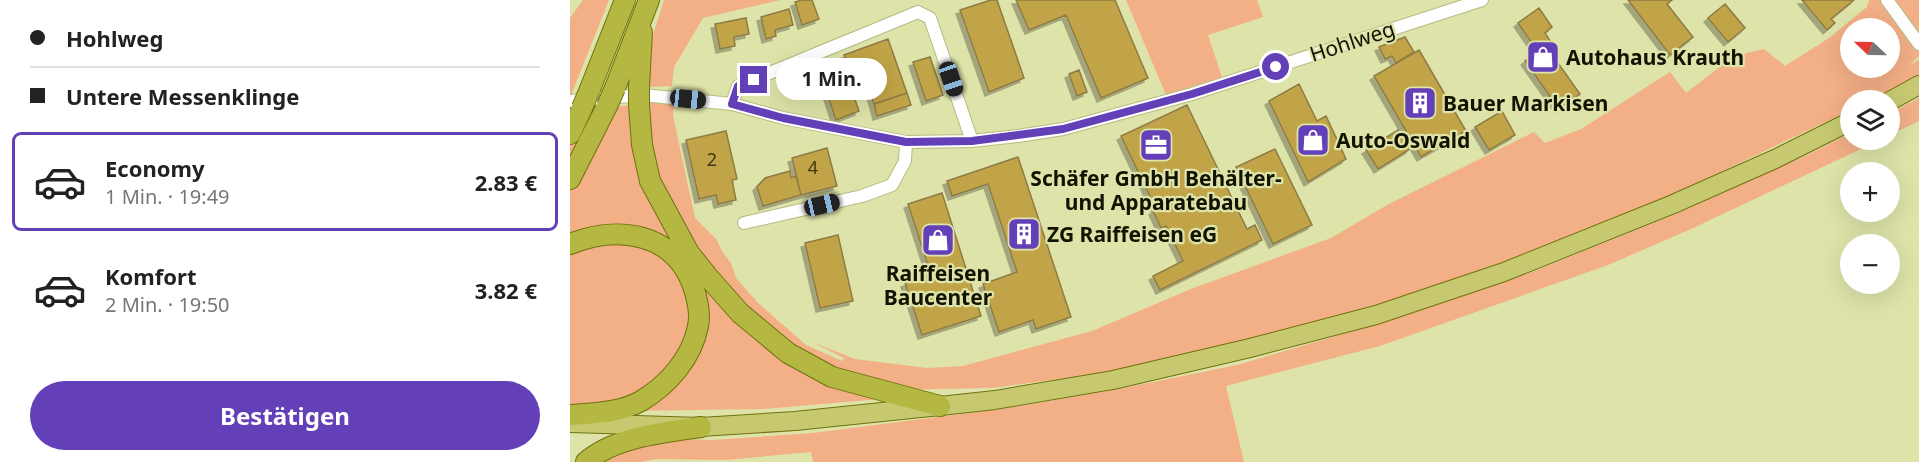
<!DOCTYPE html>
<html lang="de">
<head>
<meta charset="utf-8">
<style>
  :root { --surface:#fff; --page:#f2f2f2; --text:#222; --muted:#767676; --line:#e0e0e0; --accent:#6340b8 }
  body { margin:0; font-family:"Noto Sans",sans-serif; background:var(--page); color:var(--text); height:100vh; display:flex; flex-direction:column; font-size:22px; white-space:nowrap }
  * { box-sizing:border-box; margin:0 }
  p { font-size:20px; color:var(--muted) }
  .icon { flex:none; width:33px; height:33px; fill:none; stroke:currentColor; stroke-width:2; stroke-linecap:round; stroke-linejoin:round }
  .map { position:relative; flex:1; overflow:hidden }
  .sheet { display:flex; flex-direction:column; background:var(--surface); width:570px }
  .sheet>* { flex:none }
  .banner { display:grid; align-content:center; height:132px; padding:0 30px; background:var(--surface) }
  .needle { width:39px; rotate:292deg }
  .controls { position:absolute; left:1270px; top:18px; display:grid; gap:12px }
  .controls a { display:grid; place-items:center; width:60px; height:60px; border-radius:50%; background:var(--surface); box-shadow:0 6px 24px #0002; font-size:30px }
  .end { position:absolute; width:27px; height:27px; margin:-14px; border:8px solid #6340b8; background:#fff; box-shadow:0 0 0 3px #fff }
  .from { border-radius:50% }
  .bubble { position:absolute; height:42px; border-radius:21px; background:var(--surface); box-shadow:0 6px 24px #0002; font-size:20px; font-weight:700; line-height:42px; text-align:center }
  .car { position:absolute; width:18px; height:36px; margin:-18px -9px; border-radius:8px; box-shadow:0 0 4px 2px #0007; background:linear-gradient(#222 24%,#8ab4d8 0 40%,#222 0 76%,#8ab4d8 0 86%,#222 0) }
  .banner b { display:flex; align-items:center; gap:21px; height:57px; font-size:22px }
  .banner b+b { border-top:2px solid var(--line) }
  .banner i { width:15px; height:15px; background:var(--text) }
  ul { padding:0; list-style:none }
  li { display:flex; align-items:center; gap:18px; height:99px; margin:0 12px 9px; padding:0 18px; border:3px solid transparent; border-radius:9px }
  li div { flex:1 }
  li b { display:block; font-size:22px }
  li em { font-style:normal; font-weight:700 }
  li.on { border-color:var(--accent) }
  li>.icon { width:54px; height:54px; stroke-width:1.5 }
  .primary-button { display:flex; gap:12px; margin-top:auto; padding:12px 30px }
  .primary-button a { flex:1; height:69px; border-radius:36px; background:var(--accent); color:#fff; font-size:24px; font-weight:700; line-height:69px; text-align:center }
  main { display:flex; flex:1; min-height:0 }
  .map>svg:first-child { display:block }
  .green { fill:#f3af86; fill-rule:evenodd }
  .building { fill:#c1a446; stroke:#8d7b46; stroke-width:1.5; filter:url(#shadow) }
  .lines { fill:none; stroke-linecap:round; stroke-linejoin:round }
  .minor-casing { stroke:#b6ba82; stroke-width:14 }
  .primary-casing { stroke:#6f720c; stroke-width:20 }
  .trunk-casing { stroke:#6f720c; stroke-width:22 }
  .minor { stroke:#fff; stroke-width:12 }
  .primary { stroke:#c7c971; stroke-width:18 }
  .trunk { stroke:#b4b742; stroke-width:20 }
  .trunk-bridge-casing { stroke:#6f720c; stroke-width:22; stroke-linecap:butt }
  .trunk-bridge { stroke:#b4b742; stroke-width:20 }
  .route { stroke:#6340b8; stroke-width:8 }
  .labels { text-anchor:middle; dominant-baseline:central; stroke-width:4.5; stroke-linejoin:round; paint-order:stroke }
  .number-label { font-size:18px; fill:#3e3712 }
  .street-label { font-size:21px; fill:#121301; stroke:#dee3a9 }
  .poi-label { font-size:21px; font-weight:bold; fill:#121301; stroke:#dee3a9; text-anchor:start }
</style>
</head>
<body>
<main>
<section class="sheet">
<div class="banner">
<b><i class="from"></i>Hohlweg</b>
<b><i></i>Untere Messenklinge</b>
</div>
<ul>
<li class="on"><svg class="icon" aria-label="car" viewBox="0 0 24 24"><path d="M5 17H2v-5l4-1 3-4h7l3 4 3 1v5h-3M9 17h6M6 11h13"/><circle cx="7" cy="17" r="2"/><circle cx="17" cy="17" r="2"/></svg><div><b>Economy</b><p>1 Min. · 19:49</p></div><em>2.83 €</em></li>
<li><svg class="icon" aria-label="car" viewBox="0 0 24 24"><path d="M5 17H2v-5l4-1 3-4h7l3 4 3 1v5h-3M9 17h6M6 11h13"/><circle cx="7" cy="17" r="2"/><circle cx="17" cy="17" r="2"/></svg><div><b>Komfort</b><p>2 Min. · 19:50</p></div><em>3.82 €</em></li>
</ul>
<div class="primary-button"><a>Bestätigen</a></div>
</section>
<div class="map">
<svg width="1349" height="462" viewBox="0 0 1349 462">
  <defs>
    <filter id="shadow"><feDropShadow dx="-4" dy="4" stdDeviation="0" flood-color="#0004"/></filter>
  </defs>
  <rect width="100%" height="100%" fill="#dee3a9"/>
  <path class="green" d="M13,0H39L0,98V18Z
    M94,0H210L133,18L104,67L102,86L77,87L78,51Z
    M556,0H687L693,17L638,35L652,77L596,95Z
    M1299,0H1349V56L1339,65L1349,60V76L1301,100H1281V110L1087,202L1001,238L841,294L753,321L578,364L542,372L422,388L309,390L184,336L311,399L194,409L61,411L93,394L128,307L98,382L60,398L0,410V131L4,126L31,140L47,106L69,105L76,101L104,97L103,116L125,218L146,239L152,251L161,263L166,278L187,302L236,345L272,361L274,358L242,342L285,359L357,368L393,366L522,331L621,289L761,238L817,205L964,132L975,143L1011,129L1100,72L1116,93L1164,56L1194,49L1215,66L1259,38L1297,7ZM1281,28H1320V68H1281Z
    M1349,98V121L1320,135V113Z
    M1281,133V140H1310L1121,229L1038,265L810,346L656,386L674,462H243L241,452L156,460L86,459L71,462H25L39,453L111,439L142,440L243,433L438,408L549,389L667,365L821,320L962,272L1106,214L1237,155Z"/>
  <path class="building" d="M232,0H242L249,19L232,25L225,2Z
    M421,0H427L454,78L419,92L390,10Z
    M446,0H545L578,78L531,98L496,15L459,30Z
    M1058,0H1102L1097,4L1123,37L1100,55Z
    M1232,0H1284L1261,19L1265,23L1257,30Z
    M1155,4L1175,28L1158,42L1138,18Z
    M969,8L982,27L975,33L981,42L976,46L1010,94L989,109L955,61L968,52L948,23Z
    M219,9L223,25L205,30L206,36L196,39L191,17Z
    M176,18L179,34L164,37L165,46L150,49L145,24Z
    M835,37L844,52L826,63L822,56L815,59L809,47Z
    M318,39L337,93L304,104L295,77L283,82L274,55Z
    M849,50L896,131L851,157L804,76Z
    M360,57L373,95L356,101L343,62Z
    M270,59L282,91L259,99L247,66Z
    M509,70L517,92L507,96L499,74Z
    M729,84L747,121L756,116L776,159L738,182L699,101Z
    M282,91L289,111L266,120L259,99Z
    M337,93L341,105L307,116L304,104Z
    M617,105L677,229L685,225L692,240L590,290L583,276L613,261L596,226L591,228L583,211L586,209L551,136Z
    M932,111L945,135L919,150L905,127Z
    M828,130L840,149L808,169L796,150Z
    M156,131L167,179L162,180L166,200L148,204L146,195L129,199L116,140Z
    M257,148L267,186L231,195L222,158Z
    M705,149L742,225L703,244L666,167Z
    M448,157L501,317L466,329L463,320L429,332L413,284L447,272L418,184L382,196L377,181Z
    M220,171L221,178L226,176L231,195L193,206L187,187L195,178Z
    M372,193L411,316L352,335L335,283L361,275L338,204Z
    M268,235L283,301L250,308L235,243Z"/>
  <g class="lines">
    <defs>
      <path id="minor" d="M1317,0L1349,44
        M0,101L73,95L162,104L213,118L336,142L402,141L448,136L493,129L622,94L912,0
        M162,104L168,86L348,12L360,18L402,141
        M174,223L292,196L322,185L335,161L336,142"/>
      <path id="primary" d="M1320,101L1349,85
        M0,423L131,427L225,421L370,406L425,400L543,380L680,348L806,315L934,272L1101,205L1205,159L1281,121"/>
      <path id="trunk" d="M69,87L72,32
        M45,88L79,0
        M20,89L55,0
        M69,105L72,145L80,181L119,253L139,278L170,313L218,353L262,377L370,406
        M0,134L12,108
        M0,179L37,106
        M0,244C47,225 104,232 123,286C127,298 131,313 128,326C122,358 98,385 71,401C50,413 23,413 0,415
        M16,462C44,437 96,432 131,427"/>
    </defs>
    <use href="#minor" class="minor-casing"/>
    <use href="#primary" class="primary-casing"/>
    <use href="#trunk" class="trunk-casing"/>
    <use href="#minor" class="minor"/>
    <use href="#primary" class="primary"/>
    <use href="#trunk" class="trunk"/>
    <defs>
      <path id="trunk-bridge" d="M69,87V105
        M37,106L45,88
        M12,108L20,89"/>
    </defs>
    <use href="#trunk-bridge" class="trunk-bridge-casing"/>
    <use href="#trunk-bridge" class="trunk-bridge"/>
  </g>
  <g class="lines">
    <path class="route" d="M184,80L168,86L162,104L213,118L336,142L402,141L493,129L622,94L706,67"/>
  </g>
  <defs>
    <symbol id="shop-square" viewBox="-11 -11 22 22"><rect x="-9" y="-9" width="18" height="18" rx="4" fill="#6340b8" stroke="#dee3a9"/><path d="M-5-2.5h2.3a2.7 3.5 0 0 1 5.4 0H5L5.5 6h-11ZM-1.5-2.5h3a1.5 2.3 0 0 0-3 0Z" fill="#fff"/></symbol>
    <symbol id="building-square" viewBox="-11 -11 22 22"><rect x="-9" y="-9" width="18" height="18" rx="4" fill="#6340b8" stroke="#dee3a9"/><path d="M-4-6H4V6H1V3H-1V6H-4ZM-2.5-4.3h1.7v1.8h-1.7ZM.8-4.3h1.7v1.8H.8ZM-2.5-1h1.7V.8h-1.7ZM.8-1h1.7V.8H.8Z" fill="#fff"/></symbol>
    <symbol id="office-square" viewBox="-11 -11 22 22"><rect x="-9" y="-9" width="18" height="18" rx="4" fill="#6340b8" stroke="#dee3a9"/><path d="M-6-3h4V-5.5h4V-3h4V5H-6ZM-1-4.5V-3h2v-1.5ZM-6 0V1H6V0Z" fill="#fff"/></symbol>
  </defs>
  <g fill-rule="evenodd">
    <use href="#shop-square" x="954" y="38" width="38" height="38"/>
    <use href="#building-square" x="831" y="84" width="38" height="38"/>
    <use href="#shop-square" x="724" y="121" width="38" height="38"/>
    <use href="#office-square" x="567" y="126" width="38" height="38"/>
    <use href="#building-square" x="435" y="215" width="38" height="38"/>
    <use href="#shop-square" x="349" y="221" width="38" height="38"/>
  </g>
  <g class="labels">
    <g class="number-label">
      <text x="142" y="159">2</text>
      <text x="243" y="167">4</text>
    </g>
    <g class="street-label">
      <text transform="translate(782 41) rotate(-18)">Hohlweg</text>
    </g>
    <g class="poi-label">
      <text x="996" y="57">Autohaus Krauth</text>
      <text x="873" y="103">Bauer Markisen</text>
      <text x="766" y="140">Auto-Oswald</text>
      <text x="586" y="178" text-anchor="middle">Schäfer GmbH Behälter-<tspan x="586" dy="24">und Apparatebau</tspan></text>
      <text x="477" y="234">ZG Raiffeisen eG</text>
      <text x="368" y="273" text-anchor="middle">Raiffeisen<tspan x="368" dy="24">Baucenter</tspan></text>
    </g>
  </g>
</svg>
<div class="controls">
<a><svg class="needle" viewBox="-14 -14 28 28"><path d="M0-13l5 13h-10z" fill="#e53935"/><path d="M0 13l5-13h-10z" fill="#767676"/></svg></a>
<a><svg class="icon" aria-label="layers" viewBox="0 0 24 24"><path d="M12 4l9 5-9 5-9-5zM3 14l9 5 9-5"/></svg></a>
<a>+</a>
<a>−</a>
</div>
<i class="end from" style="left:706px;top:67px"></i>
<i class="end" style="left:184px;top:80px"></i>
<div class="bubble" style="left:206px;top:58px;width:111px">1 Min.</div>
<i class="car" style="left:381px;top:79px;rotate:161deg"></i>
<i class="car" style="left:118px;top:99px;rotate:96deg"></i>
<i class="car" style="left:252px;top:205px;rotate:77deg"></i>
</div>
</main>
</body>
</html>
